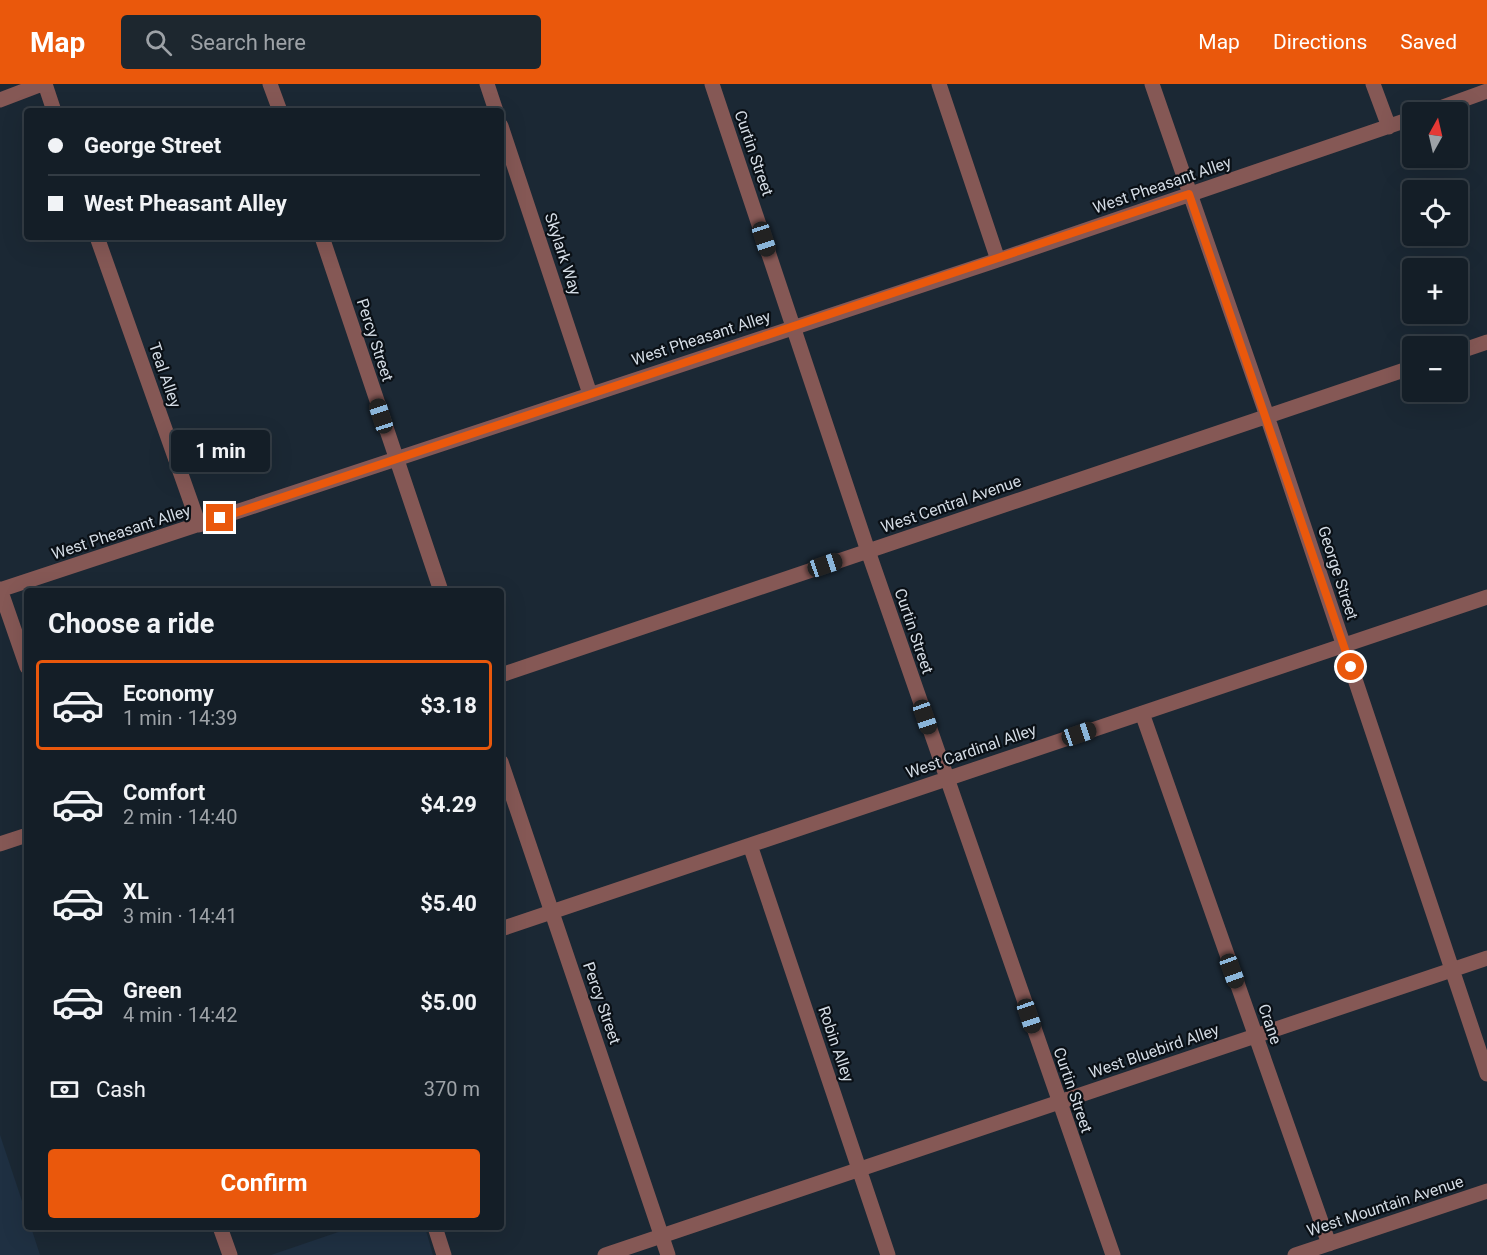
<!DOCTYPE html>
<html lang="en">
<head>
<meta charset="utf-8">
<style>
  :root { --surface:#141e27; --page:#1d272f; --text:#f1f3f6; --muted:#9da2a7; --line:#333c44; --accent:#ea580c }
  body { margin:0; font-family:Roboto,sans-serif; background:var(--page); color:var(--text); height:100vh; display:flex; flex-direction:column; font-size:22px; white-space:nowrap }
  * { box-sizing:border-box; margin:0 }
  p { font-size:20px; color:var(--muted) }
  .icon { flex:none; width:33px; height:33px; fill:none; stroke:currentColor; stroke-width:2; stroke-linecap:round; stroke-linejoin:round }
  .map { position:relative; flex:1; overflow:hidden }
  .details { position:absolute; left:24px; top:504px; width:480px; height:642px; display:flex; flex-direction:column; background:var(--surface); border-radius:6px; box-shadow:0 6px 24px #0002,0 0 0 2px var(--line) }
  .details>* { flex:none }
  .top-card { position:absolute; left:24px; top:24px; width:480px; height:132px; border-radius:6px; box-shadow:0 6px 24px #0002,0 0 0 2px var(--line); display:grid; align-content:center; height:132px; padding:0 24px; background:var(--surface) }
  .needle { width:39px; rotate:8deg }
  .tools { position:absolute; left:1402px; top:18px; display:grid; gap:12px }
  .tools a { display:grid; place-items:center; width:66px; height:66px; border-radius:6px; background:var(--surface); box-shadow:0 6px 24px #0002,0 0 0 2px var(--line); font-size:30px }
  .end { position:absolute; width:27px; height:27px; margin:-14px; border:8px solid #ea580c; background:#fff; box-shadow:0 0 0 3px #fff }
  .from { border-radius:50% }
  .bubble { position:absolute; height:42px; border-radius:6px; background:var(--surface); box-shadow:0 6px 24px #0002,0 0 0 2px var(--line); font-size:20px; font-weight:700; line-height:42px; text-align:center }
  .car { position:absolute; width:18px; height:36px; margin:-18px -9px; border-radius:8px; box-shadow:0 0 4px 2px #0007; background:linear-gradient(#222 24%,#8ab4d8 0 40%,#222 0 76%,#8ab4d8 0 86%,#222 0) }
  .top-card b { display:flex; align-items:center; gap:21px; height:57px; font-size:22px }
  .top-card b+b { border-top:2px solid var(--line) }
  .top-card i { width:15px; height:15px; background:var(--text) }
  ul { padding:0; list-style:none }
  li { display:flex; align-items:center; gap:18px; height:90px; margin:0 12px 9px; padding:0 12px; border:3px solid transparent; border-radius:6px }
  li div { flex:1 }
  li b { display:block; font-size:22px }
  li em { font-style:normal; font-weight:700 }
  li.selected { border-color:var(--accent) }
  li>.icon { width:54px; height:54px; stroke-width:1.5 }
  h2 { padding:0 24px; font-size:27px; line-height:72px }
  .pay { display:flex; align-items:center; gap:15px; height:66px; padding:0 24px; font-size:22px }
  .pay p { margin-inline-start:auto }
  .cta { display:flex; gap:12px; margin-top:auto; padding:12px 24px }
  .cta a { flex:1; height:69px; border-radius:6px; background:var(--accent); color:#fff; font-size:24px; font-weight:700; line-height:69px; text-align:center }
  header { display:flex; align-items:center; gap:36px; box-sizing:border-box; height:84px; padding:0 30px; background:var(--accent); color:#fff }
  header strong { font-size:28px }
  nav { display:flex; gap:33px; margin-inline-start:auto; font-size:21px }
  .search { width:420px; height:54px; background:var(--page); display:flex; align-items:center; gap:15px; box-sizing:border-box; padding:0 21px; border-radius:6px; color:var(--muted); font-size:22px }
  .map>svg:first-child { display:block }
  .built { fill:#1f3042 }
  .lines { fill:none; stroke-linecap:round; stroke-linejoin:round }
  .minor { stroke:#855855; stroke-width:15 }
  .route { stroke:#ea580c; stroke-width:8 }
  .labels { text-anchor:middle; dominant-baseline:central; stroke-width:4.5; stroke-linejoin:round; paint-order:stroke }
  .street-label { font-size:16px; fill:#d3dbe4; stroke:#0a1016 }
</style>
</head>
<body>
<header>
<strong>Map</strong>
<div class="search"><svg class="icon" aria-label="search" viewBox="0 0 24 24"><circle cx="10" cy="10" r="6"/><path d="M15 15l6 6"/></svg>Search here</div>
<nav><a>Map</a><a>Directions</a><a>Saved</a></nav>
</header>
<div class="map">
<svg width="1487" height="1171" viewBox="0 0 1487 1171">
  <rect width="100%" height="100%" fill="#1b2834"/>
  <path class="built" d="M0,1051L27,1132V1143H31L40,1171H0Z
    M353,1143H425L433,1171H271Z"/>
  <g class="lines">
    <path class="minor" d="M45,0L54,27
      M270,0L280,27
      M487,0L496,27
      M712,0L868,467L1113,1171
      M939,0L998,176
      M1152,0L1267,332L1487,990
      M1373,0L1389,43
      M0,16L42,0
      M1429,28L1487,7
      M501,42L590,310
      M97,153L199,441
      M322,153L441,507
      M1458,268L1487,258
      M0,505L27,583
      M0,506L998,176L1413,34
      M501,591L1413,283
      M1142,629L1329,1160
      M501,678L668,1171
      M0,760L27,751
      M750,761L888,1171
      M501,845L1487,513
      M220,1143L230,1171
      M435,1143L444,1171
      M605,1171L1487,874
      M1295,1171L1487,1107"/>
  </g>
  <g class="lines">
    <path class="route" d="M220,434L1189,110L1351,583"/>
  </g>
  <g class="labels">
    <g class="street-label">
      <text transform="translate(754 69) rotate(71)">Curtin Street</text>
      <text transform="translate(1162 101) rotate(-19)">West Pheasant Alley</text>
      <text transform="translate(563 170) rotate(72)">Skylark Way</text>
      <text transform="translate(701 254) rotate(-18)">West Pheasant Alley</text>
      <text transform="translate(375 256) rotate(72)">Percy Street</text>
      <text transform="translate(165 291) rotate(71)">Teal Alley</text>
      <text transform="translate(951 420) rotate(-19)">West Central Avenue</text>
      <text transform="translate(121 448) rotate(-18)">West Pheasant Alley</text>
      <text transform="translate(1338 489) rotate(72)">George Street</text>
      <text transform="translate(914 547) rotate(71)">Curtin Street</text>
      <text transform="translate(971 667) rotate(-19)">West Cardinal Alley</text>
      <text transform="translate(602 919) rotate(71)">Percy Street</text>
      <text transform="translate(1270 940) rotate(71)">Crane</text>
      <text transform="translate(836 960) rotate(71)">Robin Alley</text>
      <text transform="translate(1154 967) rotate(-19)">West Bluebird Alley</text>
      <text transform="translate(1073 1006) rotate(71)">Curtin Street</text>
      <text transform="translate(1385 1122) rotate(-18)">West Mountain Avenue</text>
    </g>
  </g>
</svg>
<div class="tools">
<a><svg class="needle" viewBox="-14 -14 28 28"><path d="M0-13l5 13h-10z" fill="#e53935"/><path d="M0 13l5-13h-10z" fill="#9da2a7"/></svg></a>
<a><svg class="icon" aria-label="locate" viewBox="0 0 24 24"><circle cx="12" cy="12" r="6"/><path d="M12 2v4M12 18v4M2 12h4M18 12h4"/></svg></a>
<a>+</a>
<a>−</a>
</div>
<i class="end from" style="left:1351px;top:583px"></i>
<i class="end" style="left:220px;top:434px"></i>
<div class="bubble" style="left:171px;top:346px;width:99px">1 min</div>
<i class="car" style="left:764px;top:155px;rotate:162deg"></i>
<i class="car" style="left:381px;top:332px;rotate:342deg"></i>
<i class="car" style="left:825px;top:481px;rotate:71deg"></i>
<i class="car" style="left:925px;top:633px;rotate:161deg"></i>
<i class="car" style="left:1079px;top:650px;rotate:71deg"></i>
<i class="car" style="left:1232px;top:887px;rotate:160deg"></i>
<i class="car" style="left:1029px;top:932px;rotate:161deg"></i>
<div class="top-card">
<b><i class="from"></i>George Street</b>
<b><i></i>West Pheasant Alley</b>
</div>
<section class="details">
<h2>Choose a ride</h2>
<ul>
<li class="selected"><svg class="icon" aria-label="car" viewBox="0 0 24 24"><path d="M5 17H2v-5l4-1 3-4h7l3 4 3 1v5h-3M9 17h6M6 11h13"/><circle cx="7" cy="17" r="2"/><circle cx="17" cy="17" r="2"/></svg><div><b>Economy</b><p>1 min · 14:39</p></div><em>$3.18</em></li>
<li><svg class="icon" aria-label="car" viewBox="0 0 24 24"><path d="M5 17H2v-5l4-1 3-4h7l3 4 3 1v5h-3M9 17h6M6 11h13"/><circle cx="7" cy="17" r="2"/><circle cx="17" cy="17" r="2"/></svg><div><b>Comfort</b><p>2 min · 14:40</p></div><em>$4.29</em></li>
<li><svg class="icon" aria-label="car" viewBox="0 0 24 24"><path d="M5 17H2v-5l4-1 3-4h7l3 4 3 1v5h-3M9 17h6M6 11h13"/><circle cx="7" cy="17" r="2"/><circle cx="17" cy="17" r="2"/></svg><div><b>XL</b><p>3 min · 14:41</p></div><em>$5.40</em></li>
<li><svg class="icon" aria-label="car" viewBox="0 0 24 24"><path d="M5 17H2v-5l4-1 3-4h7l3 4 3 1v5h-3M9 17h6M6 11h13"/><circle cx="7" cy="17" r="2"/><circle cx="17" cy="17" r="2"/></svg><div><b>Green</b><p>4 min · 14:42</p></div><em>$5.00</em></li>
</ul>
<div class="pay"><svg class="icon" aria-label="cash" viewBox="0 0 24 24"><path d="M3 7h18v10H3z"/><circle cx="12" cy="12" r="2"/></svg>Cash<p>370 m</p></div>
<div class="cta"><a>Confirm</a></div>
</section>
</div>
</body>
</html>
